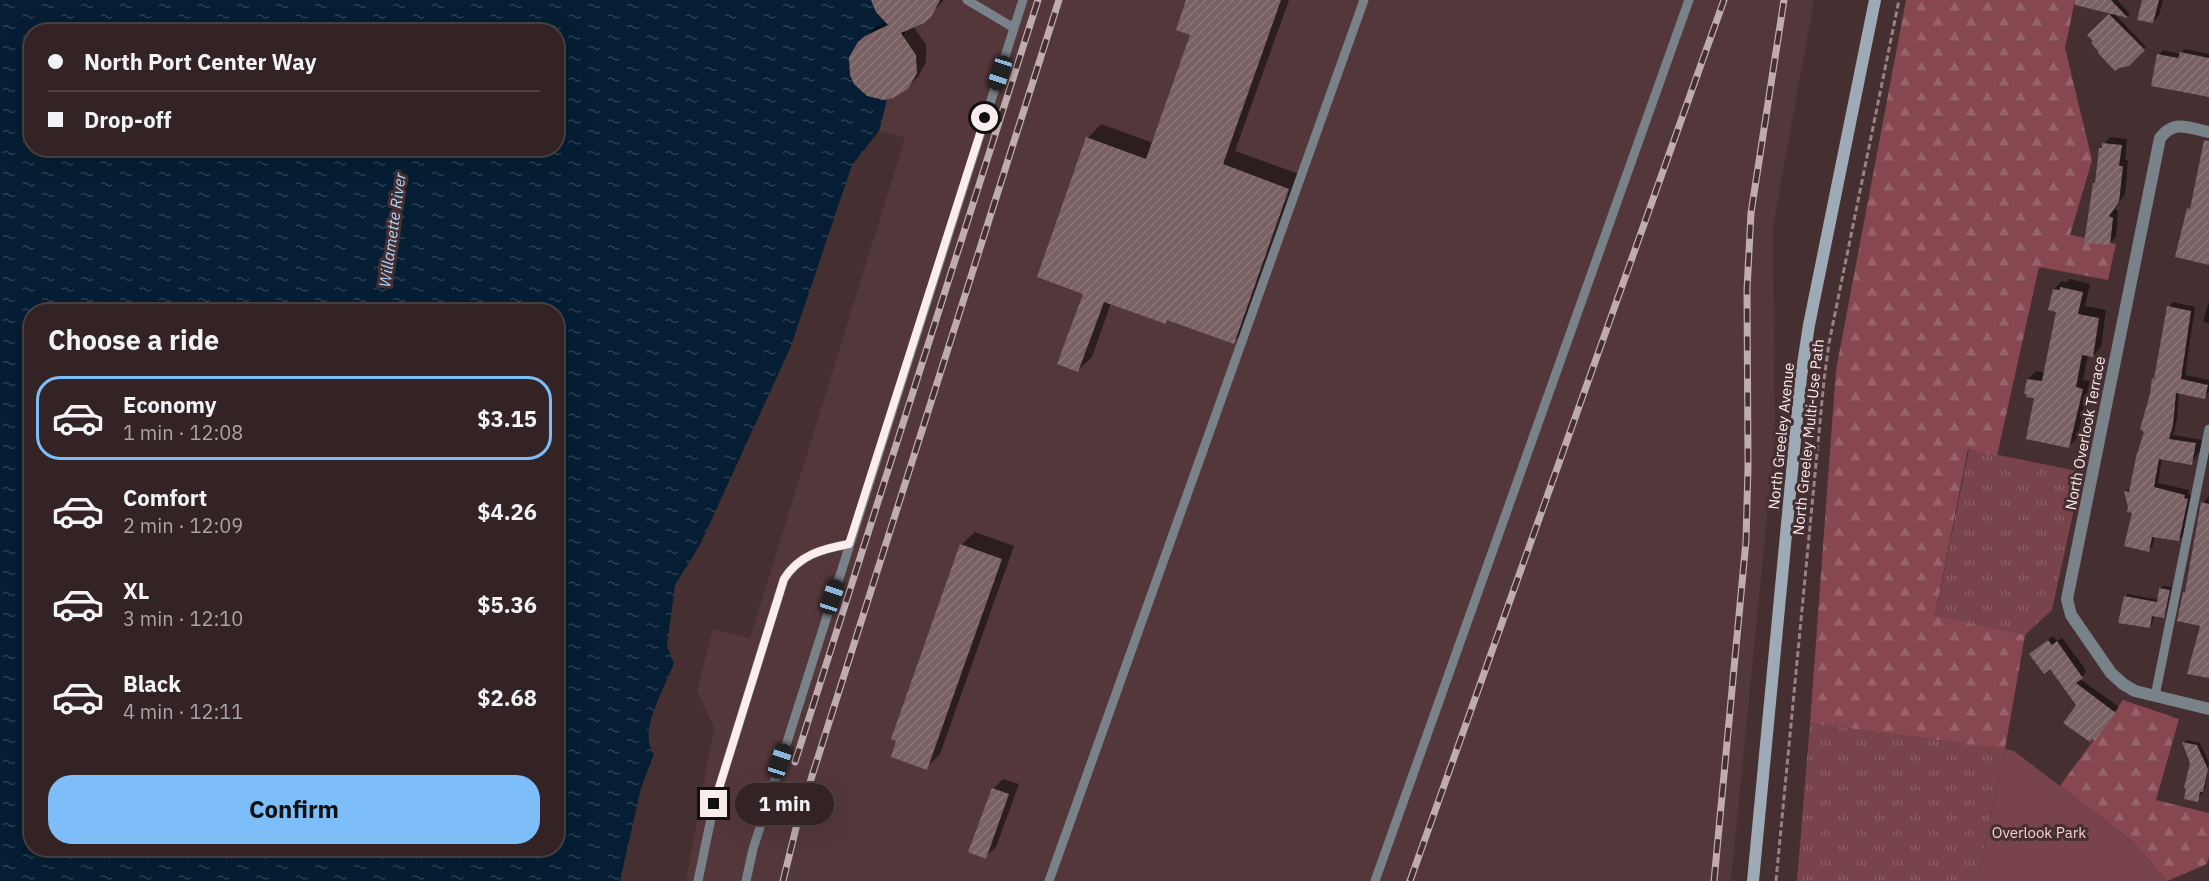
<!DOCTYPE html>
<html lang="en">
<head>
<meta charset="utf-8">
<style>
  :root { --surface:#342325; --page:#3c2b2d; --text:#f1f3f6; --muted:#a9a4a7; --line:#4e4042; --accent:#7dbef9 }
  body { margin:0; font-family:"IBM Plex Sans",sans-serif; background:var(--page); color:var(--text); height:100vh; display:flex; flex-direction:column; font-size:22px; white-space:nowrap }
  * { box-sizing:border-box; margin:0 }
  p { font-size:20px; color:var(--muted) }
  .icon { flex:none; width:33px; height:33px; fill:none; stroke:currentColor; stroke-width:2; stroke-linecap:round; stroke-linejoin:round }
  .map { position:relative; flex:1; overflow:hidden }
  .drawer { position:absolute; left:24px; top:304px; width:540px; height:552px; display:flex; flex-direction:column; background:var(--surface); border-radius:24px; box-shadow:0 6px 24px #0002,0 0 0 2px var(--line) }
  .drawer>* { flex:none }
  .banner { position:absolute; left:24px; top:24px; width:540px; height:132px; border-radius:24px; box-shadow:0 6px 24px #0002,0 0 0 2px var(--line); display:grid; align-content:center; height:132px; padding:0 24px; background:var(--surface) }
  .end { position:absolute; width:27px; height:27px; margin:-14px; border:8px solid #fbeced; background:#111; box-shadow:0 0 0 3px #111 }
  .from { border-radius:50% }
  .bubble { position:absolute; height:42px; border-radius:21px; background:var(--surface); box-shadow:0 6px 24px #0002,0 0 0 2px var(--line); font-size:20px; font-weight:700; line-height:42px; text-align:center }
  .car { position:absolute; width:18px; height:36px; margin:-18px -9px; border-radius:8px; box-shadow:0 0 4px 2px #0007; background:linear-gradient(#222 24%,#8ab4d8 0 40%,#222 0 76%,#8ab4d8 0 86%,#222 0) }
  .banner b { display:flex; align-items:center; gap:21px; height:57px; font-size:22px }
  .banner b+b { border-top:2px solid var(--line) }
  .banner i { width:15px; height:15px; background:var(--text) }
  ul { padding:0; list-style:none }
  li { display:flex; align-items:center; gap:18px; height:84px; margin:0 12px 9px; padding:0 12px; border:3px solid transparent; border-radius:24px }
  li div { flex:1 }
  li b { display:block; font-size:22px }
  li em { font-style:normal; font-weight:700 }
  li.active { border-color:var(--accent) }
  li>.icon { width:54px; height:54px; stroke-width:1.5 }
  h2 { padding:0 24px; font-size:27px; line-height:72px }
  .button { display:flex; gap:12px; margin-top:auto; padding:12px 24px }
  .button a { flex:1; height:69px; border-radius:24px; background:var(--accent); color:#111; font-size:24px; font-weight:700; line-height:69px; text-align:center }
  .map>svg:first-child { display:block }
  .built { fill:#54373a }
  .grass { fill:url(#grass-tufts) }
  .forest { fill:url(#forest-firs) }
  .park { fill:#78434a }
  .water { fill:url(#water-ripples); fill-rule:evenodd }
  .shadow { fill:#0007 }
  .building { fill:url(#building-hatch) }
  .lines { fill:none; stroke-linecap:round; stroke-linejoin:round }
  .path { stroke:#968384; stroke-width:3; stroke-dasharray:6 3; stroke-linecap:butt }
  .service { stroke:#798189; stroke-width:9 }
  .minor { stroke:#798189; stroke-width:12 }
  .secondary { stroke:#9eabb7; stroke-width:12 }
  .rail-casing { stroke:#beacae; stroke-width:7 }
  .rail { stroke:#462f31; stroke-width:4.5; stroke-dasharray:14; stroke-linecap:butt }
  .route { stroke:#fbeced; stroke-width:8 }
  .labels { text-anchor:middle; dominant-baseline:central; stroke-width:6; stroke-linejoin:round; paint-order:stroke }
  .street-label { font-size:15px; fill:#fbeced; stroke:#462f31 }
  .park-label { font-size:15px; fill:#f6cdd1; stroke:#462f31 }
  .water-label { font-size:16px; font-style:italic; fill:#aad3fa; stroke:#462f31 }
</style>
</head>
<body>
<div class="map">
<svg width="2209" height="881" viewBox="0 0 2209 881">
  <defs>
    <pattern id="grass-tufts" width="24" height="20" patternUnits="userSpaceOnUse" patternTransform="scale(1.5)"><rect width="24" height="20" fill="#78434a"/><path d="M3 7l-1-3M5 7V3M7 7l1-3M15 17l-1-3M17 17v-4M19 17l1-3" fill="none" stroke="#8c5e64"/></pattern>
    <pattern id="forest-firs" width="22" height="20" patternUnits="userSpaceOnUse" patternTransform="scale(1.5)"><rect width="22" height="20" fill="#864751"/><path d="M5 1l3.5 6h-7zM16 11l3.5 6h-7z" fill="#98626a"/></pattern>
    <pattern id="water-ripples" width="26" height="14" patternUnits="userSpaceOnUse" patternTransform="scale(1.5)"><rect width="26" height="14" fill="#051e33"/><path d="M2 4q2-2 4 0t4 0M15 11q2-2 4 0t4 0" fill="none" stroke="#2a3f51"/></pattern>
    <pattern id="building-hatch" width="6" height="6" patternUnits="userSpaceOnUse" patternTransform="scale(1.5)"><rect width="6" height="6" fill="#796062"/><path d="M-1 1l2-2M0 6l6-6M5 7l2-2" fill="none" stroke="#8d7779"/></pattern>
  </defs>
  <rect width="100%" height="100%" fill="#462f31"/>
  <path class="built" d="M913,0H1814L1773,226L1775,434L1731,881H686L714,728L697,690L713,629L750,638L905,138L879,131Z"/>
  <path class="grass" d="M1969,449L2082,472L2052,610L2025,635L1935,617Z
    M1810,723L2005,749L1977,881H1797Z"/>
  <path class="forest" d="M1906,0H2075L2065,48L2092,160L2070,235L2116,244L2108,280L2039,267L1997,456L1968,449L1935,616L2025,635L2005,749L1810,723L1836,370Z
    M2123,700L2179,719L2156,800L2209,813V856L2207,864L2167,881L2132,841L2060,786Z"/>
  <path class="park" d="M2005,749L2014,751L2132,841L2167,881H1977Z"/>
  <path class="water" d="M0,0H913L879,131L852,165L791,346L700,545L675,585L667,646L674,663C666,685 646,718 649,741C649,745 652,750 654,754L641,788L620,881H0ZM32,32H556V148H32ZM32,312H556V849H32Z"/>
  <path class="shadow" d="M874,0H944L923,22L913,26L926,45V62L918,77L907,88L859,43L877,26L887,22Z
    M1188,0H1289L1235,151L1302,175L1247,328L1234,342L1169,319L1165,322L1111,303L1092,357L1078,370L1085,293L1088,138L1101,124L1153,143L1192,34Z
    M2100,0H2117L2130,14L2128,16L2113,12L2146,47L2128,65L2089,35L2113,12Z
    M2143,0H2163L2159,15L2153,22Z
    M2185,49L2209,54V94L2159,55L2163,50L2180,54Z
    M2110,137L2127,139L2125,160H2128L2125,194L2115,209L2118,211L2116,237L2109,244L2094,183L2097,181L2100,149Z
    M2070,279L2090,284L2085,306L2106,310L2101,347L2093,356L2088,355L2083,380L2090,381L2077,438L2069,446L2036,397L2028,379L2036,371L2046,373L2058,311L2054,289L2062,281L2067,282Z
    M2209,301V323L2203,322Z
    M2173,302L2195,307L2185,375L2209,380V392L2204,398L2179,392L2177,419L2173,435L2202,440L2200,451L2191,464L2162,458L2158,483L2189,490L2188,494L2192,495L2184,535L2179,540L2155,536L2153,545L2149,550L2126,491L2132,487L2146,432L2154,379L2156,377L2169,307Z
    M2209,496V677L2202,625L2184,592L2187,590L2203,503Z
    M975,532L1014,546L940,754L926,768L961,545Z
    M2163,586L2172,587L2166,613L2163,616L2154,615L2152,624L2149,627L2125,597L2128,594L2159,600L2161,588Z
    M2053,636L2057,641L2062,638L2083,666L2086,672L2080,679L2119,707L2099,735L2036,649Z
    M2187,740L2200,743L2209,763L2205,788L2197,801L2191,763L2184,743Z
    M1003,779L1019,784L996,847L985,857L993,789Z"/>
  <path class="building" d="M871,0H940L931,17L924,23L901,33L916,55L917,73L908,89L893,98L884,100L867,96L854,84L850,75L849,57L858,42L865,36L888,25L876,12Z
    M1186,0H1281L1223,164L1289,189L1234,344L1167,320L1166,324L1104,302L1078,372L1057,364L1083,294L1037,277L1086,137L1146,159L1190,35L1176,30Z
    M2075,0H2111L2128,18L2075,5Z
    M2142,0H2159L2153,23L2137,20Z
    M2109,14L2145,50L2129,66L2119,68L2115,71L2098,53L2099,52L2091,43L2093,41L2087,35Z
    M2180,52L2209,58V97L2151,86L2157,54L2178,58Z
    M2204,140L2209,141V265L2175,257L2187,208L2190,209Z
    M2102,143L2122,145L2119,166H2123L2119,202L2109,216L2113,218L2110,245L2084,243L2093,183H2095L2099,148H2102Z
    M2060,287L2083,292L2078,314L2099,318L2093,357L2082,355L2076,387L2083,389L2069,448L2026,439L2034,398L2026,397L2027,394H2024L2027,379L2042,381L2056,312L2048,310L2053,289L2060,290Z
    M2167,306L2191,311L2181,379L2208,385L2205,399L2176,393L2173,425L2169,439L2196,443L2192,465L2159,459L2154,487L2185,495L2184,498L2188,499L2179,541L2152,537L2149,552L2124,546L2132,513L2127,512L2128,507L2124,491L2129,492L2136,457L2144,432L2140,429L2150,394L2152,378L2154,379Z
    M2201,502L2209,504V678L2187,674L2200,626L2177,621L2183,592H2185Z
    M960,544L1002,559L927,770L891,757L896,741L891,739Z
    M2159,588L2170,590L2164,618L2152,616L2150,628L2118,623L2124,596L2157,602Z
    M2048,640L2052,645L2057,641L2078,671L2083,678L2076,683L2116,713L2095,741L2092,739L2090,742L2063,723L2076,705L2050,669L2044,674L2029,654Z
    M2182,742L2197,745L2208,769L2203,792H2200L2198,802L2184,799L2186,789L2184,788L2190,763Z
    M992,788L1009,794L986,859L968,852Z"/>
  <g class="lines">
    <path class="path" d="M1776,881L1824,380L1829,343L1899,0"/>
    <path class="service" d="M967,0L1014,28
      M2155,696L2209,429
      M698,881L714,804L784,579C799,555 822,549 849,544
      M746,881L753,849L1023,0
      M1049,881L1364,0
      M1375,881L1689,0"/>
    <path class="minor" d="M2209,132C2188,128 2175,119 2160,138L2067,599L2071,615L2111,673L2123,684L2135,691L2209,709"/>
    <path class="secondary" d="M1753,881L1801,377L1809,325L1875,0"/>
    <defs>
      <path id="rail" d="M795,762L1038,0
        M783,881L798,820L1059,0
        M1410,881L1724,0
        M1714,881L1746,541L1748,467L1747,290L1751,213L1784,0"/>
    </defs>
    <use href="#rail" class="rail-casing"/>
    <use href="#rail" class="rail"/>
  </g>
  <g class="lines">
    <path class="route" d="M714,804L784,579C799,555 822,549 849,544L985,118"/>
  </g>
  <g class="labels">
    <g class="street-label">
      <text transform="translate(2085 433) rotate(-79)">North Overlook Terrace</text>
      <text transform="translate(1781 436) rotate(-84)">North Greeley Avenue</text>
      <text transform="translate(1808 437) rotate(-84)">North Greeley Multi-Use Path</text>
    </g>
    <g class="park-label">
      <text x="2039" y="832">Overlook Park</text>
    </g>
    <g class="water-label">
      <text transform="translate(392 230) rotate(-82)">Willamette River</text>
    </g>
  </g>
</svg>
<i class="end from" style="left:985px;top:118px"></i>
<i class="end" style="left:714px;top:804px"></i>
<div class="bubble" style="left:735px;top:783px;width:99px">1 min</div>
<i class="car" style="left:1000px;top:73px;rotate:198deg"></i>
<i class="car" style="left:832px;top:597px;rotate:18deg"></i>
<i class="car" style="left:780px;top:761px;rotate:18deg"></i>
<div class="banner">
<b><i class="from"></i>North Port Center Way</b>
<b><i></i>Drop-off</b>
</div>
<section class="drawer">
<h2>Choose a ride</h2>
<ul>
<li class="active"><svg class="icon" aria-label="car" viewBox="0 0 24 24"><path d="M5 17H2v-5l4-1 3-4h7l3 4 3 1v5h-3M9 17h6M6 11h13"/><circle cx="7" cy="17" r="2"/><circle cx="17" cy="17" r="2"/></svg><div><b>Economy</b><p>1 min · 12:08</p></div><em>$3.15</em></li>
<li><svg class="icon" aria-label="car" viewBox="0 0 24 24"><path d="M5 17H2v-5l4-1 3-4h7l3 4 3 1v5h-3M9 17h6M6 11h13"/><circle cx="7" cy="17" r="2"/><circle cx="17" cy="17" r="2"/></svg><div><b>Comfort</b><p>2 min · 12:09</p></div><em>$4.26</em></li>
<li><svg class="icon" aria-label="car" viewBox="0 0 24 24"><path d="M5 17H2v-5l4-1 3-4h7l3 4 3 1v5h-3M9 17h6M6 11h13"/><circle cx="7" cy="17" r="2"/><circle cx="17" cy="17" r="2"/></svg><div><b>XL</b><p>3 min · 12:10</p></div><em>$5.36</em></li>
<li><svg class="icon" aria-label="car" viewBox="0 0 24 24"><path d="M5 17H2v-5l4-1 3-4h7l3 4 3 1v5h-3M9 17h6M6 11h13"/><circle cx="7" cy="17" r="2"/><circle cx="17" cy="17" r="2"/></svg><div><b>Black</b><p>4 min · 12:11</p></div><em>$2.68</em></li>
</ul>
<div class="button"><a>Confirm</a></div>
</section>
</div>
</body>
</html>
